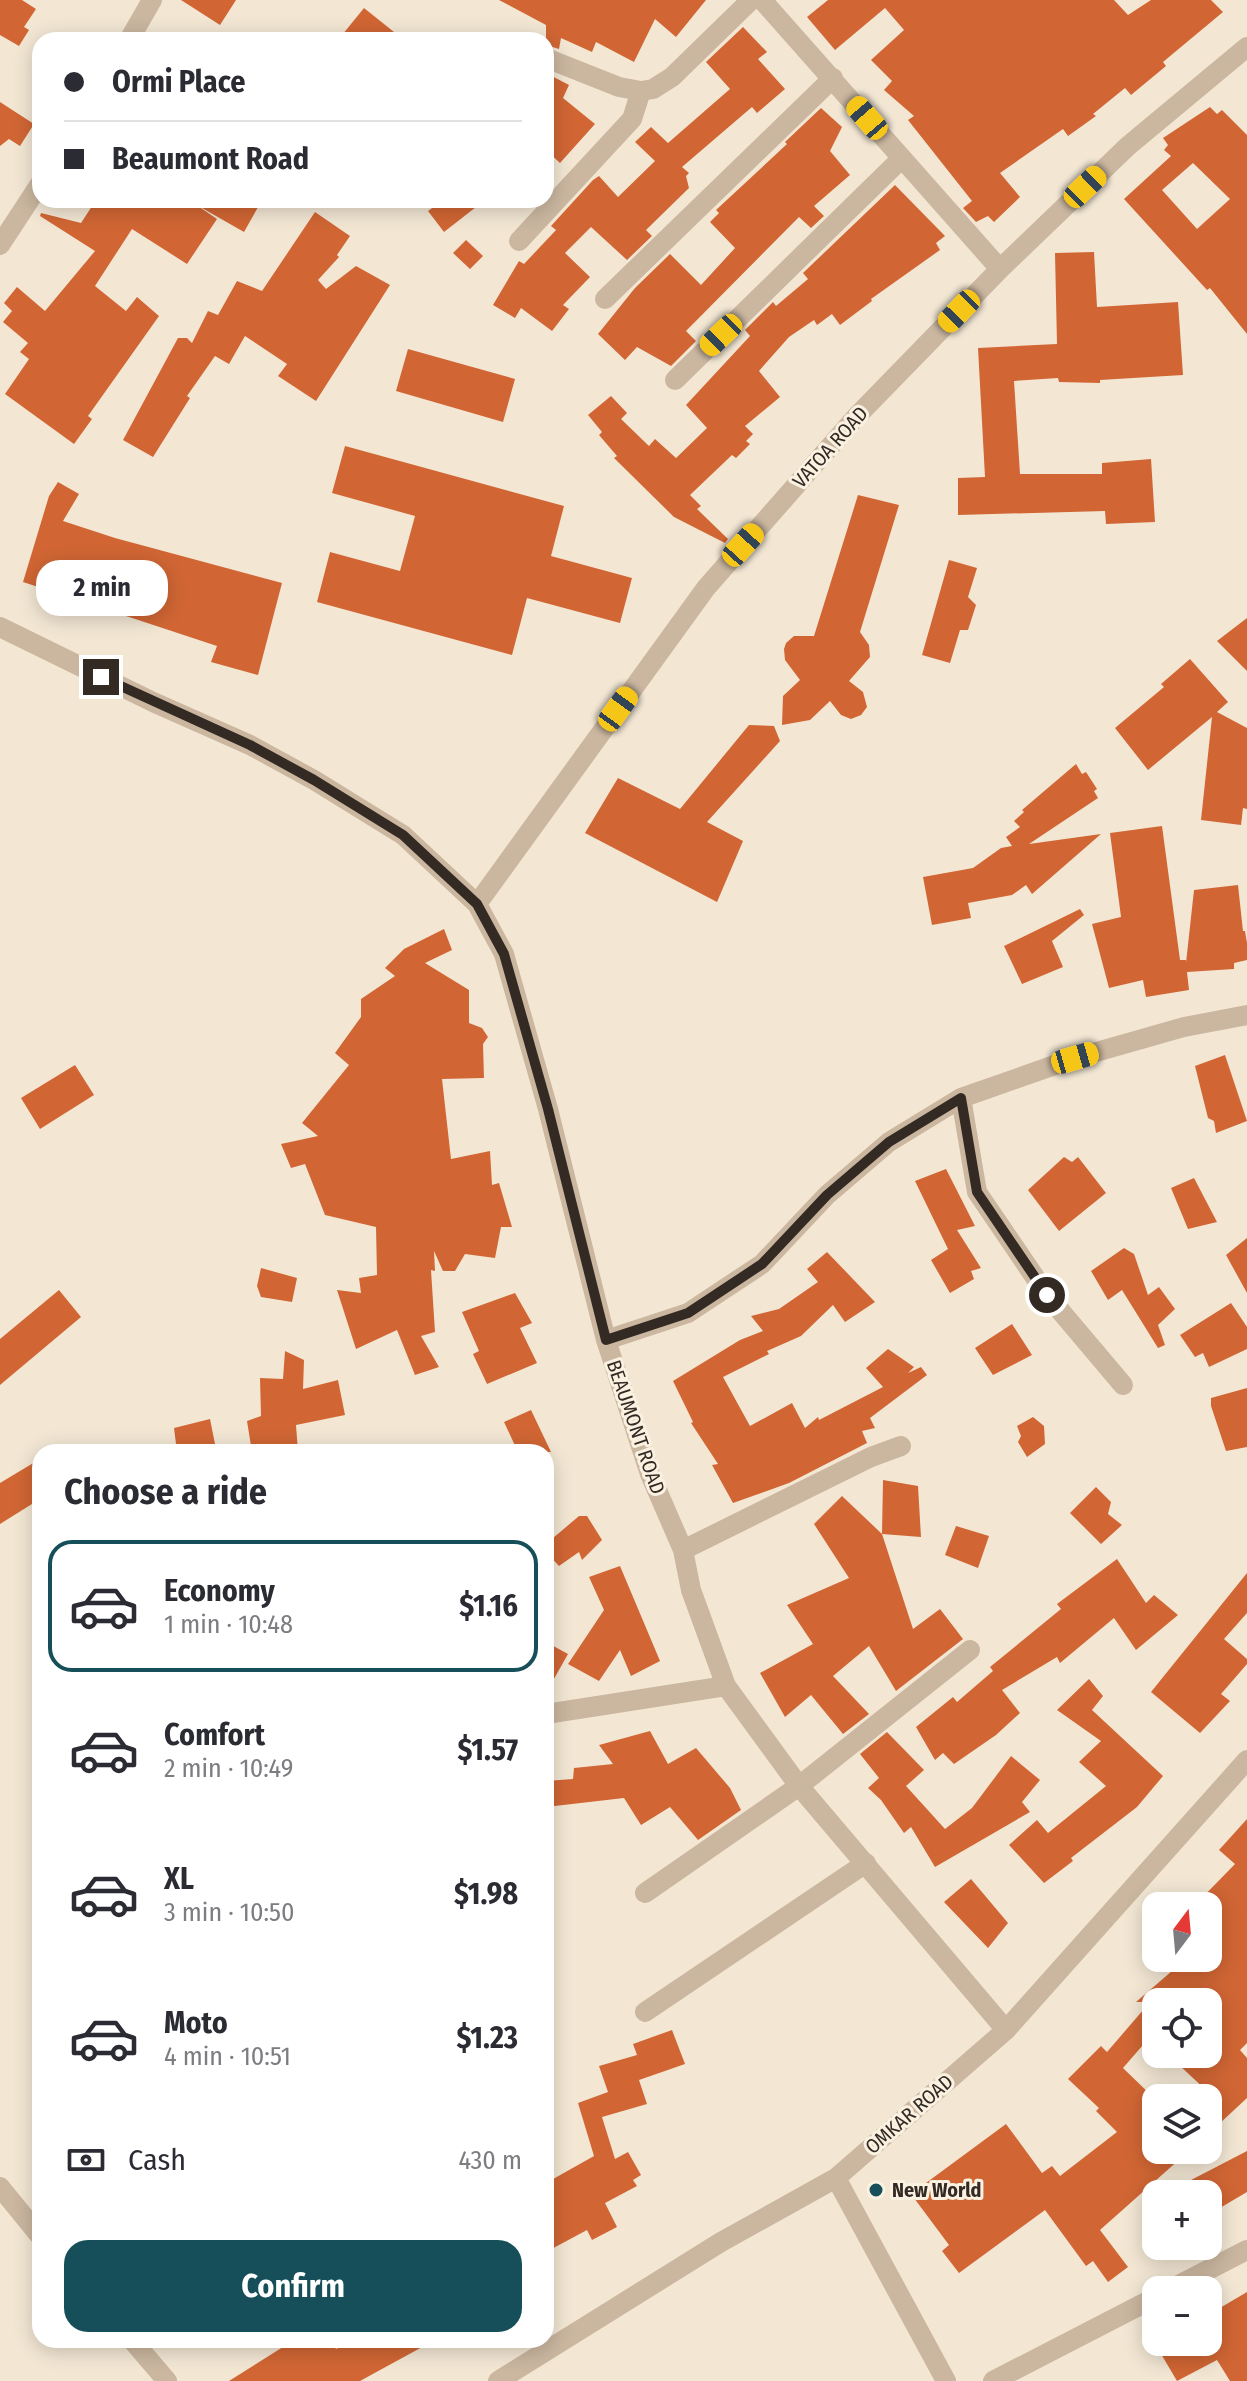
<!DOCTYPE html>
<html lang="en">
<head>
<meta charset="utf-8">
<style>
  :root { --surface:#fff; --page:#f2f2f3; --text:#2b2b33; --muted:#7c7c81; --line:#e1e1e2; --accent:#164f59 }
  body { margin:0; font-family:"Fira Sans Condensed",sans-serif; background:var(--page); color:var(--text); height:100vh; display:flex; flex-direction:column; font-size:30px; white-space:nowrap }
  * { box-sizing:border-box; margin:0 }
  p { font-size:26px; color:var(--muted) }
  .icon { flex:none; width:44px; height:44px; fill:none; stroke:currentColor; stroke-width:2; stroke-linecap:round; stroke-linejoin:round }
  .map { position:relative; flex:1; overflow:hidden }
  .panel { position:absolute; left:32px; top:1444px; width:522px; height:904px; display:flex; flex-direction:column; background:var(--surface); border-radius:24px; box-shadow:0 4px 20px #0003 }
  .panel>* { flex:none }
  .hud { position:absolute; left:32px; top:32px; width:522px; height:176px; border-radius:24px; box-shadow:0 4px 20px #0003; display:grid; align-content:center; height:176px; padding:0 32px; background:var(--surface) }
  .needle { width:52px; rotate:16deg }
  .fabs { position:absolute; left:1142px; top:1892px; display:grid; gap:16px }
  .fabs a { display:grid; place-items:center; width:80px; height:80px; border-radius:16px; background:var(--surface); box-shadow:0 4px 20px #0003; font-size:40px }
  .end { position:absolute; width:36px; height:36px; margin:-18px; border:10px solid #342a24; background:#fff; box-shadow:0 0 0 4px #fff }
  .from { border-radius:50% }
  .bubble { position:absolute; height:56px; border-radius:24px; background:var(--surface); box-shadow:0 4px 20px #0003; font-size:26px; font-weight:700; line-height:56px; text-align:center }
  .car { position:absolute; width:24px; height:48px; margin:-24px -12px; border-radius:10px; box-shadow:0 0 6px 2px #0007; background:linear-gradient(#f5c518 24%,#345 0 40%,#f5c518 0 76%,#345 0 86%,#f5c518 0) }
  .hud b { display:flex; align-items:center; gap:28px; height:76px; font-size:30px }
  .hud b+b { border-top:2px solid var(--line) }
  .hud i { width:20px; height:20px; background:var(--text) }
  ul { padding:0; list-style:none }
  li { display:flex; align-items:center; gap:24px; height:132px; margin:0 16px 12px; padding:0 16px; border:4px solid transparent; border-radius:24px }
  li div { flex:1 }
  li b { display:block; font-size:30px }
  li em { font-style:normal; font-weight:700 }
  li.selected { border-color:var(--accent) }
  li>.icon { width:72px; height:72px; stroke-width:1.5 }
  h2 { padding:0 32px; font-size:36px; line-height:96px }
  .pay { display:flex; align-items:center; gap:20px; height:88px; padding:0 32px; font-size:30px }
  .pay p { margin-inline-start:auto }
  .button { display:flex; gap:16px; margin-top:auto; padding:16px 32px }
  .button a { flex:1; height:92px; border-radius:24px; background:var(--accent); color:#fff; font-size:32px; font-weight:700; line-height:92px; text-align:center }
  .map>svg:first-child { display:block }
  .building { fill:#d16634; fill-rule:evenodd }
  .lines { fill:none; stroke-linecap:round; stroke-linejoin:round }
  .minor { stroke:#cbb7a0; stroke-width:20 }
  .route { stroke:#342a24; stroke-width:10 }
  .poi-dot { fill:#164f59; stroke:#faf1e1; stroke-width:3 }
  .labels { text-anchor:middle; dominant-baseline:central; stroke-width:6; stroke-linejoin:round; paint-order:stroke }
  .street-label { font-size:20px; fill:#342a24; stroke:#faf1e1 }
  .poi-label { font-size:20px; font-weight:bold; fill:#342a24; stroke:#faf1e1; text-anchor:start }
</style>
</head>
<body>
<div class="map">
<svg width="1247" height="2381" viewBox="0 0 1247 2381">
  <rect width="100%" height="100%" fill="#f3e7d4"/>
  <path class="building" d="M0,0H22L36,9L24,27L29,30L19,46L0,35Z
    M181,0H236L220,25Z
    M499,0H706L676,37L655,19L634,62L596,42L592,52L561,38L559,49L546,45V25Z
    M828,0H1114L1128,15L1151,0H1211L1223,12L1163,62L1166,66L1131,95L1125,88L1093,114L1096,116L1068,136L1063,129L1000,173L1020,197L994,222L988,216L976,222L963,208L972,201L908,120L914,116L884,90L892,81L871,60L904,30L885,8L835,50L807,17Z
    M364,8L404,40H338Z
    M743,27L767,52L758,59L785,89L757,113L752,107L682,167L689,173L686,176L689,188L646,230L652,236L627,260L591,227L565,253L590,277L563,305L569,309L552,331L521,308L515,318L493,305L519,261L524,264L556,230L551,226L593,180L599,176L618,197L655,161L635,142L651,127L668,143L730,89L706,62Z
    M546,73L569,85L563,98L595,124L560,163L546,150Z
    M0,102L34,124L20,146L9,139L0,146Z
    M1210,107L1217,114L1222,110L1247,135V334L1210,288L1207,290L1124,199L1171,156L1164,150L1168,145L1163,138ZM1193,163L1230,199L1197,229L1162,190Z
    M821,108L842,127L830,151L850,175L814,206L824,216L811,228L799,217L686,331L696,341L671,366L637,347L625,360L598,334L635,288L670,254L701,285L735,248L710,222L719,213L716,210L787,144L785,142Z
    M895,185L945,236L936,243L940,250L871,299L872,301L840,325L832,314L817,325L814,320L789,337L759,371L780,397L745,426L753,434L746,441L750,444L736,458L732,455L690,495L701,506L697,509L728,539L725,543L674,517L614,458L617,456L599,435L602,432L588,415L611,396L627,413L621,419L649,446L655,439L676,458L707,428L686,405L750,336L745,330L773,302L776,306L808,279L803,273Z
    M96,200H262L244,232L195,204L217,219L187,264L132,229L95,286L126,311L137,297L159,316L88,416L92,419L74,444L5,394L29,359L20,352L28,343L3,322L12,311L4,303L17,287L45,311L95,251L40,216L41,213L81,223Z
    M443,200H485L444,232L428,211Z
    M315,212L350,236L337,255L339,257L318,280L326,289L356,266L390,285L316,401L278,376L287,364L245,336L229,364L215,356L187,396L190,398L153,457L123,440L178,338H187L192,343L208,311L218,315L237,281L262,291Z
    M466,240L483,256L470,269L453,253Z
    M1094,252L1097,307L1178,302L1183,375L1100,380V383L1059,382L1058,378L1014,381L1020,474H1102V463L1151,459L1155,522L1106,524L1105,511L958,515V478L985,477L978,348L1057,344L1055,253Z
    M408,349L515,379L503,422L396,391Z
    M345,446L564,506L551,556L632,578L620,623L527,598L512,655L317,602L330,552L400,571L415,516L332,493Z
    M58,482L79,494L63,521L115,538L282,583L258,675L211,662L217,646L23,582L49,496Z
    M858,495L899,505L860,632L869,645L870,657L849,681L863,692L867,707L861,715L851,719L841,715L830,701L810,720L782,725L783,696L800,680L785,660L784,649L786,643L794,636H814Z
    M949,560L977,568L968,597L976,605L968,630H960L950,663L922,655Z
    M1247,618V671L1217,641Z
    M1190,659L1228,702L1217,712L1247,728V809L1243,808L1241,825L1201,820L1212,717L1148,770L1115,728L1164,687L1161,684Z
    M749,725L774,726L780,741L707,822L743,841L717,902L585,833L618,778L680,809Z
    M1076,764L1082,774L1086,772L1097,789L1094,791L1098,798L1029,844L1101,834L1032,894L1026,885L1012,895L968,903L971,918L932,925L923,877L973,868L1001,848L1012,846L1006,837L1020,827L1014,821L1024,812L1022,810Z
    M1162,826L1180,960H1186V963L1194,890L1238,885L1243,931H1245L1247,943V960L1234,963V969L1187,972L1189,990L1146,997L1143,980L1109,988L1092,924L1121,917L1110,833Z
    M1080,909L1084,915L1052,941L1063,967L1022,984L1004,946Z
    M444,929L452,950L425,963L469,990V1023L482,1028L488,1037L483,1044L484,1078L442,1079L451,1159L490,1151L492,1185L499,1183L512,1227H501L495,1258L465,1254L455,1271H443L434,1251L435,1271L431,1270L435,1332L421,1336L439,1367L415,1375L397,1330L356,1349L337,1290L361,1293L359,1278L377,1275L376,1227L325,1215L305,1164L291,1168L281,1144L318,1136L302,1123L349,1065L335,1053L361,1017V999L395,976L385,968L404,949Z
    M1225,1055L1247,1121L1216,1133L1214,1121L1208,1118L1195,1066Z
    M75,1065L94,1095L40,1129L21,1098Z
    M1064,1157L1072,1162L1078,1157L1106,1193L1059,1231L1028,1190Z
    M946,1169L975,1226L957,1230L981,1268L971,1271L974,1279L950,1293L931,1260L948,1249L915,1181Z
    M1194,1178L1217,1222L1188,1229L1171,1188Z
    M1247,1238V1293L1226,1255Z
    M1124,1248L1134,1254L1148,1295L1159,1287L1175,1309L1158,1325L1165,1345L1158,1348L1122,1290L1108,1300L1091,1271Z
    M827,1252L875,1302L845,1322L833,1305L801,1336L767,1351L769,1354L723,1377L750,1426L792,1403L805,1428L818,1417L819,1420L883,1387L866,1368L888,1349L914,1367L908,1373L921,1367L927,1375L870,1418L875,1428L862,1431L867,1443L789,1483L733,1503L712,1465L718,1464L691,1423L693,1422L673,1381L740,1340L763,1331L751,1316L779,1309L818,1282L807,1269Z
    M261,1268L297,1278L292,1302L261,1297L257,1286Z
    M59,1290L81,1317L0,1385V1339Z
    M515,1293L532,1323L520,1328L537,1363L487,1384L473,1354L479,1351L462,1312Z
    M1231,1303L1247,1327V1349L1209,1367L1203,1353L1195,1357L1180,1335Z
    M1012,1324L1032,1355L993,1375L975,1348Z
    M285,1351L304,1360L303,1389L338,1380L345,1415L296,1425L298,1452H275V1444L251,1446L247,1421L261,1416L260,1378L283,1379Z
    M1247,1388V1447L1226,1451L1211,1406V1398Z
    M531,1410L551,1452H518L504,1422Z
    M1033,1417L1044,1426L1045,1444L1027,1457L1018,1442L1021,1436L1017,1426Z
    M210,1419L216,1449L177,1452L174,1428Z
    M40,1459V1499L0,1524V1483Z
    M883,1480L918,1486L921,1537L882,1534L913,1629L940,1609L963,1639L896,1691L869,1646L833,1676L869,1714L843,1734L811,1695L785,1717L760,1673L813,1644L787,1605L849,1578L814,1524L842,1496L882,1534Z
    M1096,1487L1111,1502L1108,1514L1122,1525L1101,1544L1070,1513Z
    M579,1516H587L602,1540L582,1560L579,1552L559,1566L546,1552V1544Z
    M956,1526L989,1536L978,1568L945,1555Z
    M1117,1559L1146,1603L1154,1595L1178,1615L1136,1650L1114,1618L1060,1663L1057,1657L1002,1690L1020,1713L996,1735L954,1764L943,1753L935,1760L916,1727L953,1697L957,1702L993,1671L990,1667L1061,1609L1057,1604Z
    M620,1566L660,1661L631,1676L620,1650L599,1681L568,1664L604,1610L589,1577Z
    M1247,1573V1613L1224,1639L1247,1659V1664L1221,1694L1230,1701L1200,1733L1151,1692Z
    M546,1642L568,1654L546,1693Z
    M1089,1679L1103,1696L1092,1710L1163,1776L1137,1807L1071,1858L1073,1861L1044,1883L1009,1845L1037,1820L1048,1833L1106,1786L1079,1762L1101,1741L1057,1710Z
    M650,1731L668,1764L696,1748L730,1788L741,1810L698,1840L670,1807L641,1825L624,1798L546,1807V1781L573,1779L574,1768L613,1764L599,1745Z
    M887,1732L924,1770L906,1786L945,1829L972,1808L1011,1756L1040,1780L1022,1802L1030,1812L935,1867L911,1827L904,1833L881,1800L868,1788L879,1778L860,1754Z
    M1247,1819V2043L1240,2050L1247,2058V2098L1219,2124L1208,2113L1209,2093L1178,2064L1188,2054H1208V2002H1156V2030L1123,2068L1156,2100V2150H1190L1100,2230L1128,2267L1108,2282L1093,2261L1086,2266L1045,2210L959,2273L942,2251L949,2245L911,2194L1006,2124L1042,2173L1052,2166L1060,2176L1117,2132L1096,2111L1099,2108L1068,2079L1101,2046L1107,2052L1150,2002H1136L1187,1958H1208V1906H1194L1235,1864L1219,1850Z
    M971,1879L1008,1923L988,1948L944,1902Z
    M672,2030L685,2064L639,2080L647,2104L602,2117L615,2159L628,2152L641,2175L633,2180L637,2186L605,2203L617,2227L592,2240L587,2230L546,2252V2183L594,2156L578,2103L608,2092L599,2066L637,2055L633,2044Z
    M1247,2151V2192L1208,2215V2194H1164Z
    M1247,2292V2381H1230L1217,2360L1177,2381L1154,2342H1208V2315Z
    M294,2340H331L336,2349L353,2340H435L360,2381H229Z"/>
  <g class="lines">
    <path class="minor" d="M762,0L1000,269
      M129,40L152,0
      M546,58L619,87L641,91L653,89L672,77L751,0
      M519,241L632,119L641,91
      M0,245L40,184
      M605,299L833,78
      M675,380L902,158
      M0,627L153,702L250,745L314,780L403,835L477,904L504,954L548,1109L606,1340L650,1474L683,1550L691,1590L726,1686L799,1786L1006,2030
      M477,904L706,588L856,417L1000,269L1128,146L1247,47
      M961,1098L977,1192L1047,1295L1123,1385
      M606,1340L688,1313L762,1264L827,1195L889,1142L961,1098L1075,1058L1184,1027L1247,1015
      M683,1550L871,1457L901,1446
      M546,1714L726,1686
      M645,1893L799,1786L970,1650
      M645,2012L866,1863
      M836,2178L946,2381
      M0,2187L40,2236
      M1169,2290L1247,2250
      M132,2340L167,2381
      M498,2381L721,2242L836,2178L1006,2030L1247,1760
      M993,2381L1156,2297"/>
  </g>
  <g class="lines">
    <path class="route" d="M101,677L250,745L314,780L403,835L477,904L504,954L548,1109L606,1340L688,1313L762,1264L827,1195L889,1142L961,1098L977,1192L1047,1295"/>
  </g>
  <circle class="poi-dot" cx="876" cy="2190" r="8"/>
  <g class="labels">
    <g class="street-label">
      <text transform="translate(830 447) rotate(-48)">VATOA ROAD</text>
      <text transform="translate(636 1427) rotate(71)">BEAUMONT ROAD</text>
      <text transform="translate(909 2114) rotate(-41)">OMKAR ROAD</text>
    </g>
    <g class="poi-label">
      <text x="892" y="2190">New World</text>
    </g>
  </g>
</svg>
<div class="fabs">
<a><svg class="needle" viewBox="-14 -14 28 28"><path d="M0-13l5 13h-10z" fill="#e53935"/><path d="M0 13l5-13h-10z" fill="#7c7c81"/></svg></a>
<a><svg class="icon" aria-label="locate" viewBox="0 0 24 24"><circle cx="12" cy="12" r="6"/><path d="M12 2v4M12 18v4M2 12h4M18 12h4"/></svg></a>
<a><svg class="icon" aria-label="layers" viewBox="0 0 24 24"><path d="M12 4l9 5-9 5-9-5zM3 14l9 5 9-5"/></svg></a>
<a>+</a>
<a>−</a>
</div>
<i class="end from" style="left:1047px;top:1295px"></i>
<i class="end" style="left:101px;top:677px"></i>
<div class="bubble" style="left:36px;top:560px;width:132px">2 min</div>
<i class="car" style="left:867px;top:118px;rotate:319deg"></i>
<i class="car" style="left:1085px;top:187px;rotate:46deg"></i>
<i class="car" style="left:959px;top:311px;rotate:224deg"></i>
<i class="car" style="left:721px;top:335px;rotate:226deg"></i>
<i class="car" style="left:743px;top:545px;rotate:42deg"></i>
<i class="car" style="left:618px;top:709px;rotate:36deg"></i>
<i class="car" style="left:1075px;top:1058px;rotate:74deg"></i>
<div class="hud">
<b><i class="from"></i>Ormi Place</b>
<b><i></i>Beaumont Road</b>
</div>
<section class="panel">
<h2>Choose a ride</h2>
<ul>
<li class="selected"><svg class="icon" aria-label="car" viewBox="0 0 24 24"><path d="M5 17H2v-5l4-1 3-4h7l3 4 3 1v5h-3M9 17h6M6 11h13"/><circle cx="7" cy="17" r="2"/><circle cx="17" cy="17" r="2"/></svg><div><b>Economy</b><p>1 min · 10:48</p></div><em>$1.16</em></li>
<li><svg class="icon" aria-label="car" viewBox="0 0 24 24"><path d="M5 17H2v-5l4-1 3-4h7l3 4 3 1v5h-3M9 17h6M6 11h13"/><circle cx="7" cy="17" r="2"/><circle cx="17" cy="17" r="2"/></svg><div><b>Comfort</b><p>2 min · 10:49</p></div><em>$1.57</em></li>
<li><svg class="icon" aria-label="car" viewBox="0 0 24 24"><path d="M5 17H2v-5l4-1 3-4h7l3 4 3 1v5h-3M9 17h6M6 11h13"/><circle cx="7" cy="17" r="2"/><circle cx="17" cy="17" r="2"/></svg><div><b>XL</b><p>3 min · 10:50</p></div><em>$1.98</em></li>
<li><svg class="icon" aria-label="car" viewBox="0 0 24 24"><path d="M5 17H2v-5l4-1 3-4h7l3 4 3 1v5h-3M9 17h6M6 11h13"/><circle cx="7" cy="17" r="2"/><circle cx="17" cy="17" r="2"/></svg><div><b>Moto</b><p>4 min · 10:51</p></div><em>$1.23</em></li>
</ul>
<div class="pay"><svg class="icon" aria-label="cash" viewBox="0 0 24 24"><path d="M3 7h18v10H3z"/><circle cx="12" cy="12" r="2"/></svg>Cash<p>430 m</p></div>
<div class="button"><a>Confirm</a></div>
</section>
</div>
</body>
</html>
